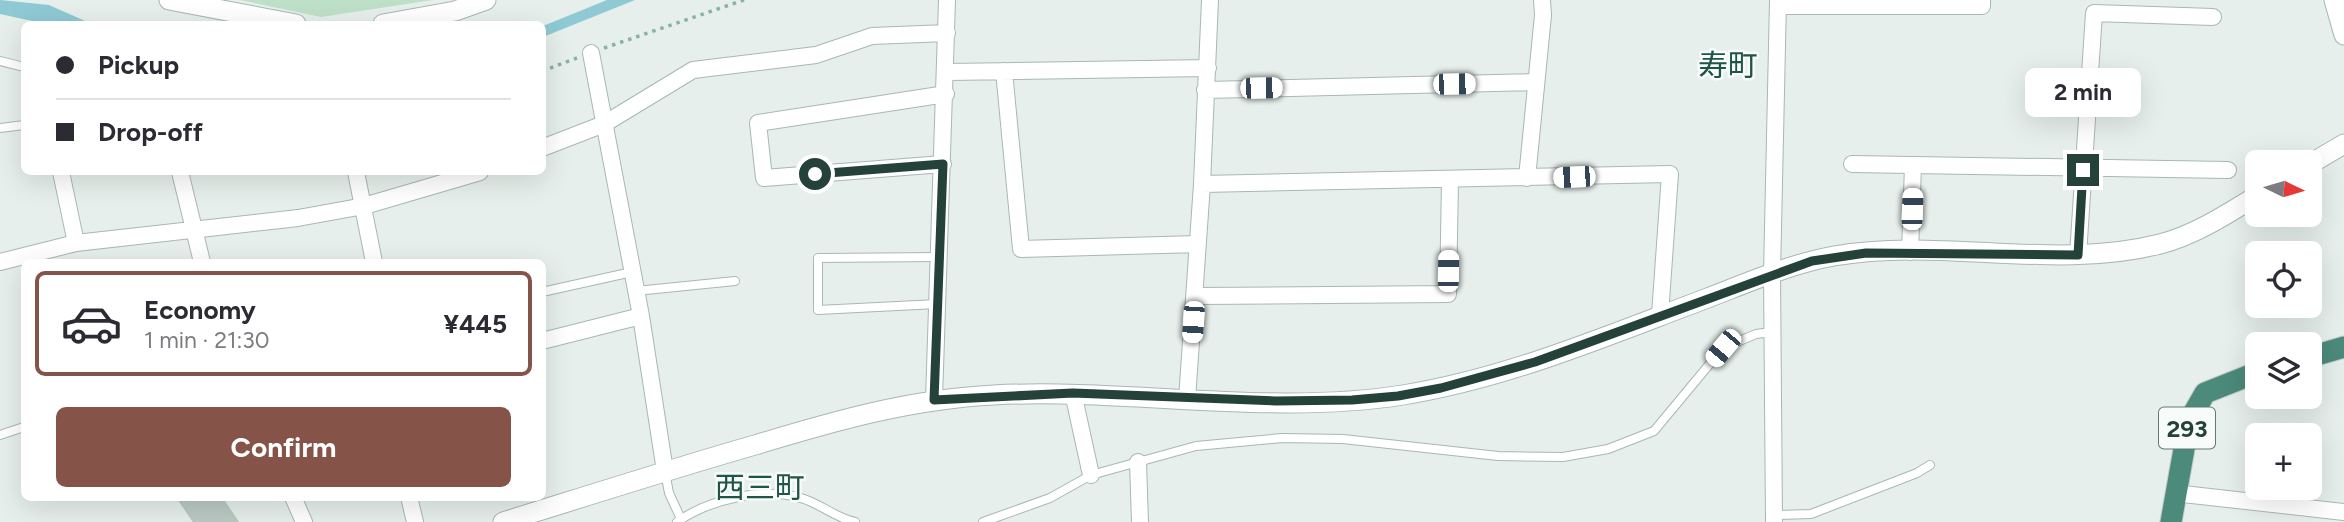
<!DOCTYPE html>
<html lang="en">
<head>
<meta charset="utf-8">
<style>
  :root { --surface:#fff; --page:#f7f7f7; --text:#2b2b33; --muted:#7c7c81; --line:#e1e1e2; --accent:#855347 }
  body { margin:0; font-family:Figtree,"Noto Sans JP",sans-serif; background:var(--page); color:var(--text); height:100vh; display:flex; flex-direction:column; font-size:26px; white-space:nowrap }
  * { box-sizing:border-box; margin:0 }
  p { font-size:23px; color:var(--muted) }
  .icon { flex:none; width:38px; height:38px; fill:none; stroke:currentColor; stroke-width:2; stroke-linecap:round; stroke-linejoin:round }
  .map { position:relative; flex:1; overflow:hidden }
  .side { position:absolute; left:21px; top:259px; width:525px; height:242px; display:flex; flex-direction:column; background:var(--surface); border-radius:10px; box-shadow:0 7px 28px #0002 }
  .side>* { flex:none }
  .banner { position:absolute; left:21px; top:21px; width:525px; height:154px; border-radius:10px; box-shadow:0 7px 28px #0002; display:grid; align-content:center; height:154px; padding:0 35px; background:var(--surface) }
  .needle { width:46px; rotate:95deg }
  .fabs { position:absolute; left:2245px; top:150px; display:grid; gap:14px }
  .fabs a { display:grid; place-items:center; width:77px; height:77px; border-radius:10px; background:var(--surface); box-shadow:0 7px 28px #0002; font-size:35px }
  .end { position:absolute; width:32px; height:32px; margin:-16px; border:9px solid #24423a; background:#fff; box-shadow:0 0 0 4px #fff }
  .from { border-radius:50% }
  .bubble { position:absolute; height:49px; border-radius:10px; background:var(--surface); box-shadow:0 7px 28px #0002; font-size:23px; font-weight:700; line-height:49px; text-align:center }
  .car { position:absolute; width:21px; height:42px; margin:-21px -10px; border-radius:9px; box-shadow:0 0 5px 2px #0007; background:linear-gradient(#fff 24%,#345 0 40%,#fff 0 76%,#345 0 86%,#fff 0) }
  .banner b { display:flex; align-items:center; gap:24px; height:66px; font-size:26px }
  .banner b+b { border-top:2px solid var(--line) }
  .banner i { width:18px; height:18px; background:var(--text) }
  ul { padding:12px 0 0; list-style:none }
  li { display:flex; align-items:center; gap:21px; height:105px; margin:0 14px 10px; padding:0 21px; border:4px solid transparent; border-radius:10px }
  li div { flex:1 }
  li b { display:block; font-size:26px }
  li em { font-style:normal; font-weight:700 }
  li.on { border-color:var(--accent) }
  li>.icon { width:63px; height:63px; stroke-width:1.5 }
  .action { display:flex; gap:14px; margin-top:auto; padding:14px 35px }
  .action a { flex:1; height:80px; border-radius:10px; background:var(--accent); color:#fff; font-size:28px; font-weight:700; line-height:80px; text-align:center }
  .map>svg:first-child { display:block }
  .green { fill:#bfe0c8 }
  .water { fill:#8ec9d4 }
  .building { fill:#bbcac4; stroke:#b8c9c2; stroke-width:2 }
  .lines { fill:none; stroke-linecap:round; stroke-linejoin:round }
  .service-casing { stroke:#a8b8b2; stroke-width:10 }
  .minor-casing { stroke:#a8b8b2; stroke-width:18 }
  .tertiary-casing { stroke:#a8b8b2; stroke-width:21 }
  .trunk-casing { stroke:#c2cac8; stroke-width:23 }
  .path { stroke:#86b3a5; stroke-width:3.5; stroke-dasharray:3.5 5; stroke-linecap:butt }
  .service { stroke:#fff; stroke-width:8 }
  .minor { stroke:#fff; stroke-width:16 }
  .tertiary { stroke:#fff; stroke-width:19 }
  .trunk { stroke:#4c8a7c; stroke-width:21 }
  .route { stroke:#24423a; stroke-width:9 }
  .labels { text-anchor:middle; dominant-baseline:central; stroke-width:5; stroke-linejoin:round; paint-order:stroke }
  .shield { fill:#f7fbf9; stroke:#637a73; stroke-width:2 }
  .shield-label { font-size:24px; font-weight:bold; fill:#24423a }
  .quarter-label { font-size:30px; fill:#1f5548; stroke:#f7fbf9 }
</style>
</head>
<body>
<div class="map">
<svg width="2344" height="522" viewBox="0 0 2344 522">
  <rect width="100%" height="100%" fill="#e6efeb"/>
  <path class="green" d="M240,0H433L321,17Z"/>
  <path class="water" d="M0,0L49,5L92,24H46L0,14Z
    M607,0H635L543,37V26Z"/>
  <path class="building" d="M177,497H221L238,522H194Z"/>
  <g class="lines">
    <defs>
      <path id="service" d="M0,61L24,67
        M0,128L24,125
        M636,291L735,281
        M542,292L632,272
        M937,304L818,310V258L939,257
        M0,435L24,427
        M665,472L669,493L681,519
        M1774,515L1811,514L1917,473L1930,465
        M677,522C710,499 765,486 804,499C822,505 836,518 855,522
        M983,522L1050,498L1091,475L1196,446L1282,438L1343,439L1498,456L1563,457L1608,449L1654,431L1723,348L1756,334L1772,332"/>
      <path id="minor" d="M1778,6H1982V0
        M591,53L641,316L665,471
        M1004,71L1021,249L1198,244
        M947,72L1208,68
        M1205,90L1536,82
        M542,148L604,124L693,70L816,55L872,36L947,33
        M943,164L764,178L758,123L946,94
        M1852,164L2228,170
        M61,172L76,243
        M180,172L202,262
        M356,172L374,262
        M1527,178L1543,15L1542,0
        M1202,184L1670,174L1660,315
        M1910,252L1913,166
        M2078,255L2094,13L2213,17
        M0,262L76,243L298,218L364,206L480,172
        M1195,296L1448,294L1450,180
        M542,341L641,316
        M1073,393L1091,475
        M1187,399L1202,184L1210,0
        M934,400L947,0
        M1138,462L1140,522
        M2174,493L2344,512
        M293,497L304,522
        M409,497L415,522
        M1774,522L1772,274L1778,0"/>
      <path id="tertiary" d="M169,0L296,24
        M2334,0L2344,35
        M383,24L455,11L486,0
        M2310,164L2344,144
        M503,522C587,496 671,469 755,445C834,421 911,399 994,395C1128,388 1271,416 1403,395C1508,378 1606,336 1705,299C1747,283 1790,264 1834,256C1941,237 2054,271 2160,244C2195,235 2227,214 2258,195"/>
      <path id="trunk" d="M2310,357L2344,347
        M2171,522L2189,421L2205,393L2258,372"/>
    </defs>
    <use href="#service" class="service-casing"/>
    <use href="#minor" class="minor-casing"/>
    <use href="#tertiary" class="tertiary-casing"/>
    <use href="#trunk" class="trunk-casing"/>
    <path class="path" d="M604,48L744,0
      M542,71L577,58"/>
    <use href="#service" class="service"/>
    <use href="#minor" class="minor"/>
    <use href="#tertiary" class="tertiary"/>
    <use href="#trunk" class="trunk"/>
  </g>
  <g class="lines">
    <path class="route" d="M815,174L943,164L934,400L1073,393L1276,401L1352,400L1398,396L1441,388L1535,362L1812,261L1866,253L2078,255L2083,170"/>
  </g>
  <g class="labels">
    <rect class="shield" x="2159" y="407.5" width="56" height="41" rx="5"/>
    <g class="shield-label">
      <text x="2187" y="428">293</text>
    </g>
    <g class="quarter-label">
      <text x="1728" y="65">寿町</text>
      <text x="760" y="487">西三町</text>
    </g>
  </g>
</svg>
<div class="fabs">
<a><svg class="needle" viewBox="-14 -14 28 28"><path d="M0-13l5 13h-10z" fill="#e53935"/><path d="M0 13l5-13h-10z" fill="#7c7c81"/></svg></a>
<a><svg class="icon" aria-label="locate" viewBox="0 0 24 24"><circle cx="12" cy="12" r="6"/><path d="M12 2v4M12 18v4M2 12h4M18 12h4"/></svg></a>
<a><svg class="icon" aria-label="layers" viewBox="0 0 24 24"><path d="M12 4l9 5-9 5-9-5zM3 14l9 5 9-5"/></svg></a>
<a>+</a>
</div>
<i class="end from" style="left:815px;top:174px"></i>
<i class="end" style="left:2083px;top:170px"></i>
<div class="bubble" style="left:2025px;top:68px;width:116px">2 min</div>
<i class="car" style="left:1454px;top:84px;rotate:89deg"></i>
<i class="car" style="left:1261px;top:88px;rotate:89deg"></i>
<i class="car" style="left:1574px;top:177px;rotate:268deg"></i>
<i class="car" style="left:1912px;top:209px;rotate:2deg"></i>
<i class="car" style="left:1448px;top:271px;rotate:1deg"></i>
<i class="car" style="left:1193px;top:322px;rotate:184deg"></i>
<i class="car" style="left:1723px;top:348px;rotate:220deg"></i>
<div class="banner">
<b><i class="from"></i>Pickup</b>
<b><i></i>Drop-off</b>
</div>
<section class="side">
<ul>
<li class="on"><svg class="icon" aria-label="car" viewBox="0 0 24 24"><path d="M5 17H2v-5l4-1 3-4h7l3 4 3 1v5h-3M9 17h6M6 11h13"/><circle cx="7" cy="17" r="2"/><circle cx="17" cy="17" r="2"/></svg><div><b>Economy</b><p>1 min · 21:30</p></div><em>¥445</em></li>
</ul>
<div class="action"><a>Confirm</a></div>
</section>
</div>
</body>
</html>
